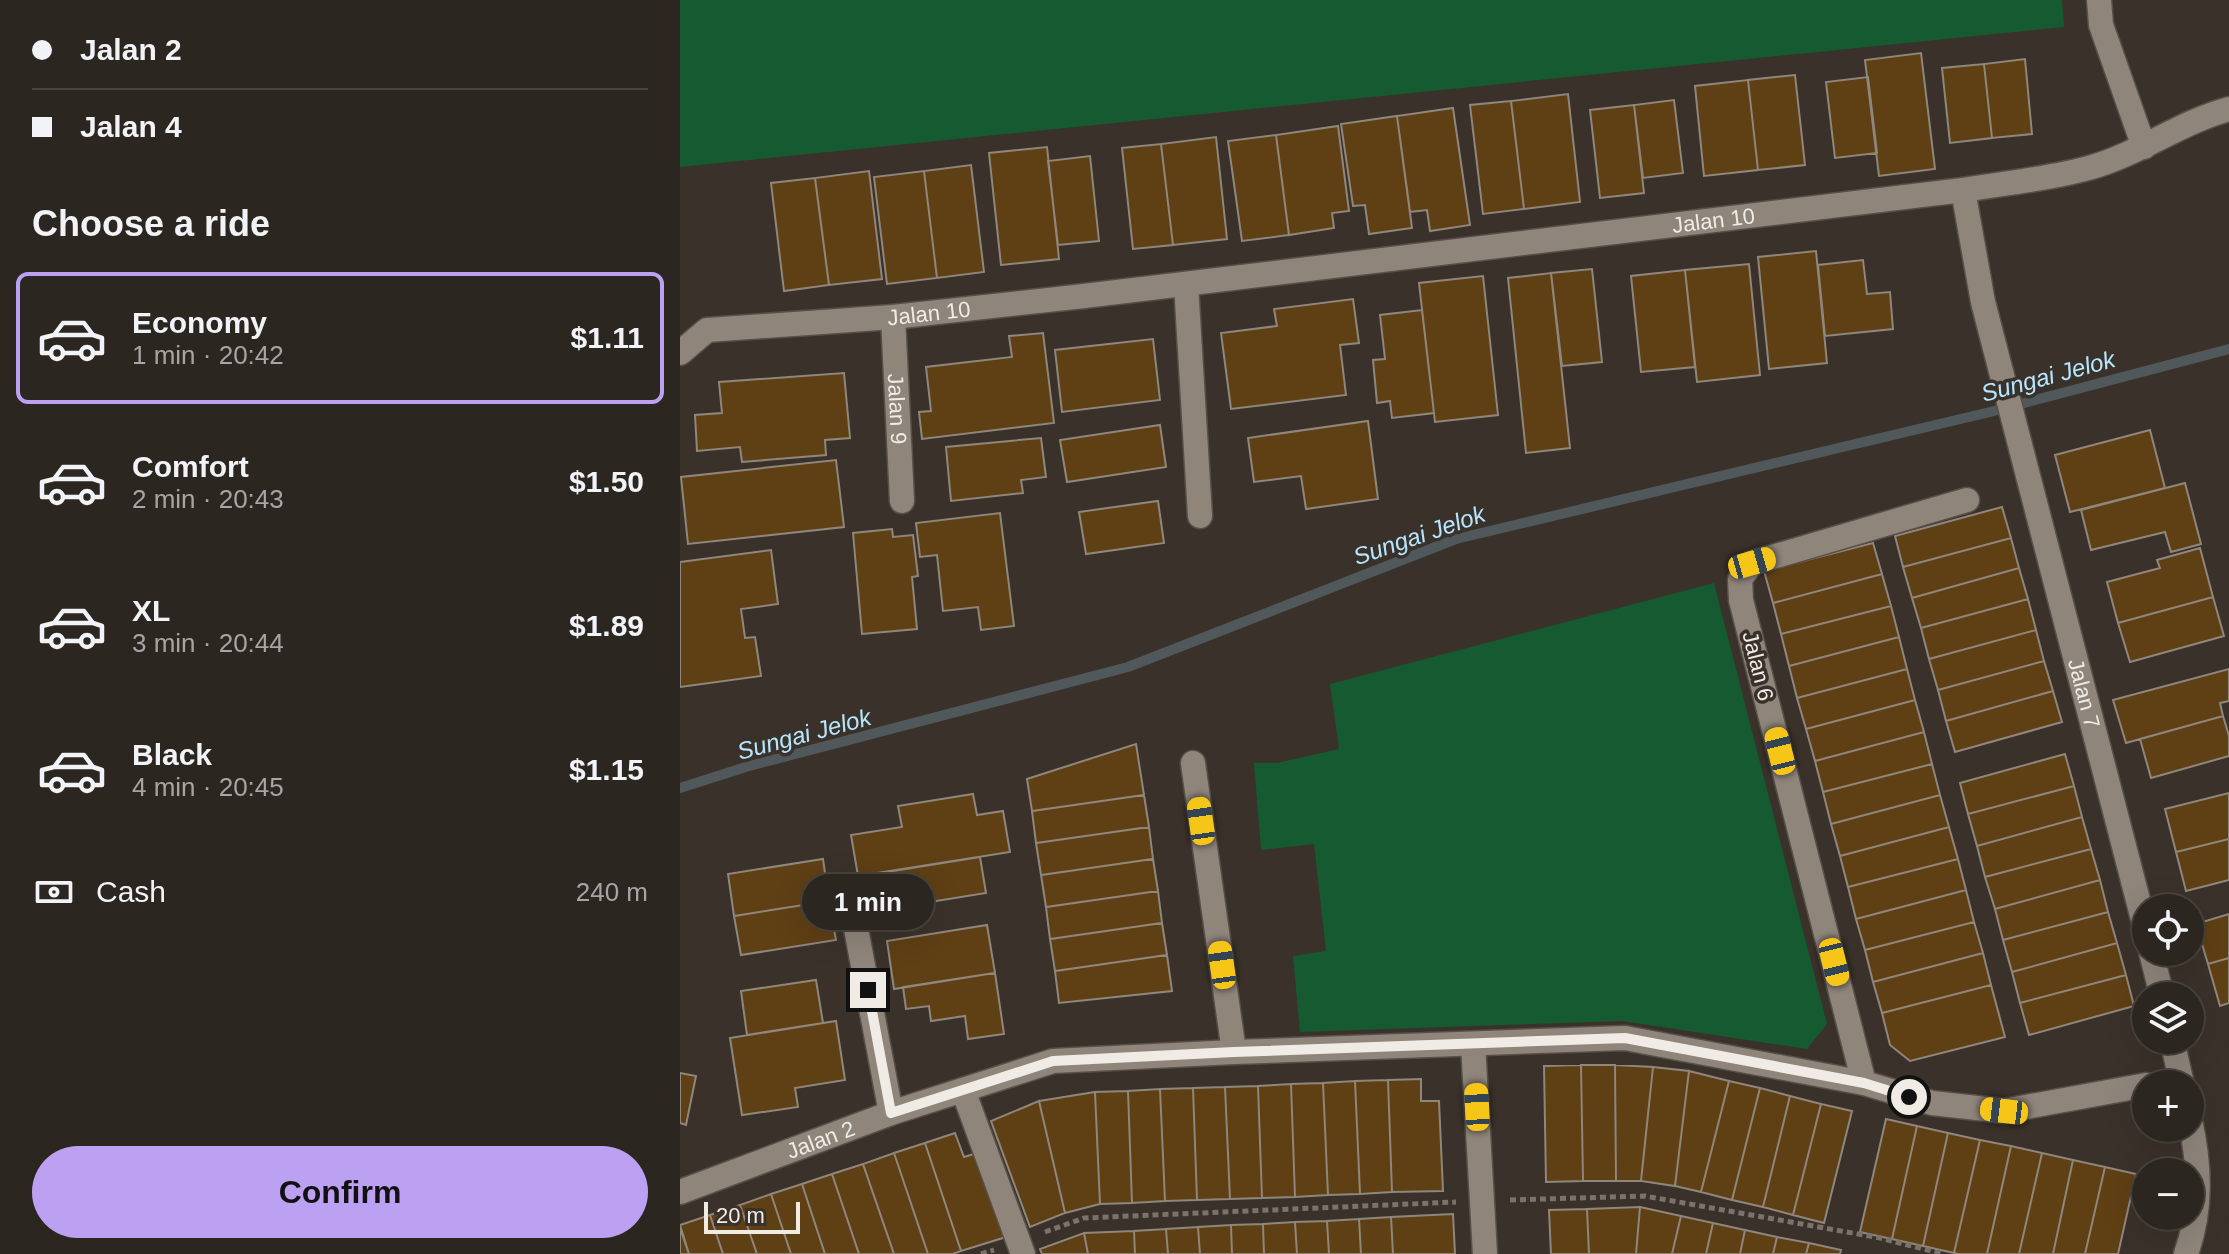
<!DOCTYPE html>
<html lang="en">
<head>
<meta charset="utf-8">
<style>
  :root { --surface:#2c2620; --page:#342e29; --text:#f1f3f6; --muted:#a6a5a5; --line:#48433e; --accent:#bca0f2 }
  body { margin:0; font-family:Arial,sans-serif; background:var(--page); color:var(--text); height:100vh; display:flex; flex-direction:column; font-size:30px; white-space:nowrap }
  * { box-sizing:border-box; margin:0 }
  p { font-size:26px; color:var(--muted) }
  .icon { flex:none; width:44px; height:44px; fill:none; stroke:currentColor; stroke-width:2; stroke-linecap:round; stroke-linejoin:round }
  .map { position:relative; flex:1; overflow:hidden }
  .side { display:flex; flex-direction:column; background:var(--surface); width:680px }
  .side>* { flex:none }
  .top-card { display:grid; align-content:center; height:176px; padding:0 32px; background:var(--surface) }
  .tools { position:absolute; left:1452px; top:894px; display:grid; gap:16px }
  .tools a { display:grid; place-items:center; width:72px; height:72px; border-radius:50%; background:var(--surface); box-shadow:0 8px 32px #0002,0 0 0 2px var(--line); font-size:40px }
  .scale { position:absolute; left:24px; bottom:20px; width:96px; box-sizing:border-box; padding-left:8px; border:4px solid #f0ebe5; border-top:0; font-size:22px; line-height:28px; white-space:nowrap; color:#f0ebe5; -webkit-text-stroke:6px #3a322a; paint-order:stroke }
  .end { position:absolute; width:36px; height:36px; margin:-18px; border:10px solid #f0ebe5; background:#111; box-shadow:0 0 0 4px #111 }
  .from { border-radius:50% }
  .bubble { position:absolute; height:56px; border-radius:28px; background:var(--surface); box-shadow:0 8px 32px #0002,0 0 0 2px var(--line); font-size:26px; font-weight:600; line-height:56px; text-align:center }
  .car { position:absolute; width:24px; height:48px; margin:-24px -12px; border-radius:10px; box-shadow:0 0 6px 2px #0007; background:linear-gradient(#f5c518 24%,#345 0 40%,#f5c518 0 76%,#345 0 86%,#f5c518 0) }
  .top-card b { display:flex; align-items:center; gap:28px; height:76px; font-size:30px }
  .top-card b+b { border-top:2px solid var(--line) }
  .top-card i { width:20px; height:20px; background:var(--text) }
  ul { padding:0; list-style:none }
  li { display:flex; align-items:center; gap:24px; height:132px; margin:0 16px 12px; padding:0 16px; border:4px solid transparent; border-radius:12px }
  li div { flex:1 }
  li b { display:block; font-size:30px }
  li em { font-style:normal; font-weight:600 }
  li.selected { border-color:var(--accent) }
  li>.icon { width:72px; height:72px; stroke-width:1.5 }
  h2 { padding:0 32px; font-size:36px; line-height:96px }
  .pay { display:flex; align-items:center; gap:20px; height:88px; padding:0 32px; font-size:30px }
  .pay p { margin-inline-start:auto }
  .primary-button { display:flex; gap:16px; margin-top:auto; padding:16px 32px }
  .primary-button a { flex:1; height:92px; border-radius:48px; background:var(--accent); color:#111; font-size:32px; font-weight:600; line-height:92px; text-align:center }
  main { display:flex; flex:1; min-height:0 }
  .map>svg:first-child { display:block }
  .green { fill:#155a31 }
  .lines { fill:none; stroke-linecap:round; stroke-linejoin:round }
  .stream { stroke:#50585b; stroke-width:10 }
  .building { fill:#5f3f14; stroke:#8f867c; stroke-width:2 }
  .minor-casing { stroke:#575049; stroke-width:27 }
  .path { stroke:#7a736c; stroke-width:5; stroke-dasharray:6 4; stroke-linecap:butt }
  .minor { stroke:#8f857b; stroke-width:24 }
  .route { stroke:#f0ebe5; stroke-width:10 }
  .labels { text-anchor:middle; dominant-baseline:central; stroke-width:7; stroke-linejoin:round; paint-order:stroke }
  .street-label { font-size:22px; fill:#f0ebe5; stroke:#3a322a }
  .water-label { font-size:24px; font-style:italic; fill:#b5e6fe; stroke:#3a322a }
</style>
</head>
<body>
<main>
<section class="side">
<div class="top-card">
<b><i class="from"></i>Jalan 2</b>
<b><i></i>Jalan 4</b>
</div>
<h2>Choose a ride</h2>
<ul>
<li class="selected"><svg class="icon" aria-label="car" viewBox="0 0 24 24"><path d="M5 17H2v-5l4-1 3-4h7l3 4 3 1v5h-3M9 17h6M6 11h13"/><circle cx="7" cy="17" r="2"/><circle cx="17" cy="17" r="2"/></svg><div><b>Economy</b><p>1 min · 20:42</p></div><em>$1.11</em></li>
<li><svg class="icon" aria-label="car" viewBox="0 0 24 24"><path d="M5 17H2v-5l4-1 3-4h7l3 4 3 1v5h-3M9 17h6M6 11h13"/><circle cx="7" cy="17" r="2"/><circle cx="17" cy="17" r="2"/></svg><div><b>Comfort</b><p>2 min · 20:43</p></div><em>$1.50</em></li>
<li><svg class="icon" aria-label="car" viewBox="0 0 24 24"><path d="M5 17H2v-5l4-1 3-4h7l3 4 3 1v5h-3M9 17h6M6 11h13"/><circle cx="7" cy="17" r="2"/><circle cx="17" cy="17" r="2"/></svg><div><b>XL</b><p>3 min · 20:44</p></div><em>$1.89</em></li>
<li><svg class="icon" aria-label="car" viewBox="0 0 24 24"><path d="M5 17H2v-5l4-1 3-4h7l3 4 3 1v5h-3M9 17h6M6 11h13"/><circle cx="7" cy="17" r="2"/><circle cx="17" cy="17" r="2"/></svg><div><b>Black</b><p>4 min · 20:45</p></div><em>$1.15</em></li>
</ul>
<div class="pay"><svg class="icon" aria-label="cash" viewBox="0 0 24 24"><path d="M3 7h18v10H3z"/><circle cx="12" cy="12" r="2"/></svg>Cash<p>240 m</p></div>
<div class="primary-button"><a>Confirm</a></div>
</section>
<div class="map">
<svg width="1549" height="1254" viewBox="0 0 1549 1254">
  <rect width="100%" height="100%" fill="#3a322a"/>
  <path class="green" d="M0,0H1382L1384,27L0,167Z
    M1034,583L1147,1024L1127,1049L942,1021L620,1032L613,956L646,951L634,844L581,850L574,763H597L659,749L650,684Z"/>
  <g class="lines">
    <path class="stream" d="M0,788L69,766L448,667L776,539L1310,412L1549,349"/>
  </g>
  <path class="building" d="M1241,53L1255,169L1199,176L1185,60Z
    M1345,59L1352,134L1312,138L1304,64Z
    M1304,64L1312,138L1270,143L1262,68Z
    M1115,75L1125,165L1078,170L1068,80Z
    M1188,77L1197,153L1155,158L1146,82Z
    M1068,80L1078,170L1024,176L1015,86Z
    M888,94L900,202L844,209L831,101Z
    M994,100L1003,173L963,178L954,105Z
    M831,101L844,209L803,214L790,105Z
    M954,105L964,193L920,198L910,110Z
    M773,108L790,225L750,231L747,210L730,212L717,116Z
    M717,116L732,228L689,234L685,205L673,206L661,124Z
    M658,126L669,211L652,213L654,228L609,235L596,135Z
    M596,135L609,235L562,241L548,141Z
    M536,137L547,239L493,245L481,144Z
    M481,144L493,245L453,249L442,148Z
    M367,147L379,259L321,265L309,153Z
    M410,156L419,241L378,245L368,161Z
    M291,165L304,272L257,278L244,171Z
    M189,171L202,279L149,285L135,178Z
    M244,171L257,278L207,284L194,177Z
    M135,178L149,285L104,291L91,183Z
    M1136,251L1147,363L1089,369L1078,257Z
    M1183,260L1187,294L1210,292L1213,329L1145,336L1138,265Z
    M1069,264L1080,375L1017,382L1005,270Z
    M912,269L922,362L882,366L871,273Z
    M1005,270L1015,367L961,372L951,276Z
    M871,273L890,448L846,453L828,278Z
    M803,276L818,415L755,422L739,283Z
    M673,299L679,343L660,345L666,395L551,409L541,333L597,326L594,309Z
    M742,310L754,413L712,418L710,401L697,403L693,360L705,359L700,315Z
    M363,333L374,423L242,439L239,412L251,411L246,367L332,357L329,336Z
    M473,339L480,400L382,412L375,350Z
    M164,373L170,438L145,440L146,455L62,462L60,447L17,451L15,415L42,413L39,382Z
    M688,421L698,499L626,509L621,476L574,482L568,438Z
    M480,425L486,467L387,482L380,440Z
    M1470,430L1485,488L1390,512L1375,455Z
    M361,438L366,477L341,480L343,493L271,501L266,447Z
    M156,460L164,527L8,544L1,477Z
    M1505,483L1521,544L1491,552L1485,532L1411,550L1401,510Z
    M478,501L484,543L406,554L399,512Z
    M1322,507L1331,538L1223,567L1215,536Z
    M320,513L334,626L301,630L298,607L263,611L257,555L240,557L236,523Z
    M212,529L213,537L233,535L238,576L232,577L237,629L182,634L173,533Z
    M1331,538L1339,568L1232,598L1223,567Z
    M1193,543L1202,574L1093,603L1084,571Z
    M1520,548L1533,597L1438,623L1427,582L1480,568L1477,560Z
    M91,550L98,604L61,609L65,638L75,637L81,676L0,687V562Z
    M1339,568L1348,599L1241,628L1232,598Z
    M1202,574L1211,606L1101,634L1093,603Z
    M1533,597L1544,636L1450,662L1438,623Z
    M1348,599L1356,630L1249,659L1241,628Z
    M1211,606L1219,637L1109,666L1101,634Z
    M1356,630L1364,661L1258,690L1249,659Z
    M1219,637L1227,669L1117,698L1109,666Z
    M1364,661L1373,691L1266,721L1258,690Z
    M1227,669L1235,700L1126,729L1117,698Z
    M1549,669V701L1540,703L1543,716L1446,743L1433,700Z
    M1373,691L1382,722L1275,752L1266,721Z
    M1235,700L1244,732L1135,761L1126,729Z
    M1543,716L1549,736V756L1471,778L1460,739Z
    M1244,732L1252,764L1143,792L1135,761Z
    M456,744L464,795L352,811L347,779Z
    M1385,754L1394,786L1288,814L1280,783Z
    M1252,764L1260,795L1151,824L1143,792Z
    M1394,786L1402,817L1297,846L1288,814Z
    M1549,793V839L1496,852L1485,809Z
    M293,794L297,815L323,811L330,852L178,876L171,835L222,827L218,806Z
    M464,795L469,827L356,843L352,811Z
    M1260,795L1269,827L1160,856L1151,824Z
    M1402,817L1411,849L1305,877L1297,846Z
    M469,827L473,859L361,875L356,843Z
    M1269,827L1278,859L1168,887L1160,856Z
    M1549,839V880L1506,891L1496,852Z
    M1411,849L1420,880L1315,909L1305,877Z
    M300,857L306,893L219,907L213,871Z
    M143,859L149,901L54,916L48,874Z
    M473,859L478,891L366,907L361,875Z
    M1278,859L1286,890L1176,919L1168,887Z
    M1420,880L1428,912L1323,940L1315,909Z
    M1286,890L1294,922L1185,950L1176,919Z
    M478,891L482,923L370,939L366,907Z
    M149,901L156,940L61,955L54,916Z
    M1428,912L1437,943L1332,972L1323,940Z
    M1549,914V958L1528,964L1516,924Z
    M1294,922L1303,953L1193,982L1185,950Z
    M482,923L487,955L375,971L370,939Z
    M307,925L315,973L214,989L207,941Z
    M1437,943L1446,975L1340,1003L1332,972Z
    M1303,953L1311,985L1202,1013L1193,982Z
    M487,955L492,991L379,1003L375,971Z
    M1549,958V1003L1540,1006L1528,964Z
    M315,973L324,1034L288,1039L285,1016L251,1021L249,1006L226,1009L223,987Z
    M1446,975L1454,1006L1349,1035L1340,1003Z
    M136,980L143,1023L67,1035L61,991Z
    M1311,985L1325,1037L1230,1061L1210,1045L1202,1013Z
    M156,1021L165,1080L115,1088L118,1107L62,1115L50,1038Z
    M901,1065L903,1181L866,1182L864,1066Z
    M901,1065H935L936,1181H903Z
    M935,1065L973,1067L961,1181H936Z
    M973,1067L1009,1071L995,1186L961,1181Z
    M1009,1071L1049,1081L1021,1192L995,1186Z
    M0,1073L16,1076L6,1125L0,1123Z
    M741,1079V1101H759L763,1191L712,1192L708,1080Z
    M708,1080L712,1192L680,1194L675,1081Z
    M675,1081L680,1194L648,1195L643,1083Z
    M1049,1081L1080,1088L1052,1200L1021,1192Z
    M643,1083L648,1195L615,1197L611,1084Z
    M611,1084L615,1197L582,1198L578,1086Z
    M578,1086L582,1198L550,1199L545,1087Z
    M545,1087L550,1199L517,1200L513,1088Z
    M513,1088L517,1200L485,1201L480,1089Z
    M1080,1088L1110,1096L1083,1207L1052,1200Z
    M480,1089L485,1201L452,1203L448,1091Z
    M448,1091L452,1203L420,1204L415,1092Z
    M415,1092L420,1204L385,1213L359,1101Z
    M1110,1096L1141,1104L1113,1215L1083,1207Z
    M359,1101L385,1213L350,1227L311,1121Z
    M1141,1104L1172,1111L1144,1223L1113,1215Z
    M1206,1119L1237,1126L1212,1239L1180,1232Z
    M1237,1126L1268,1133L1243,1246L1212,1239Z
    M275,1133L284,1157L297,1153L326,1237L281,1251L245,1143Z
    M1268,1133L1300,1140L1274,1253L1243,1246Z
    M1300,1140L1331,1146L1307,1254H1279L1274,1253Z
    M245,1143L281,1251L273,1254H248L214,1153Z
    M1331,1146L1362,1153L1339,1254H1307Z
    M214,1153L248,1254H214L183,1164Z
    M1362,1153L1393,1160L1373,1254H1339Z
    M1393,1160L1425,1167L1405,1254H1373Z
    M183,1164L214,1254H179L152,1174Z
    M1425,1167L1456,1174L1438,1254H1405Z
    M152,1174L179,1254H145L122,1184Z
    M122,1184L145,1254H111L91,1194Z
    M91,1194L111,1254H77L60,1205Z
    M60,1205L77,1254H43L30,1215Z
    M960,1207L956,1254H909L907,1209Z
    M960,1207L1001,1216L992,1254H956Z
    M907,1209L909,1254H871L869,1210Z
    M773,1214L775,1254H713L711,1217Z
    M30,1215L43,1254H9L0,1225Z
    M1001,1216L1033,1223L1026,1254H992Z
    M711,1217L713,1254H681L679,1219Z
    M679,1219L681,1254H649L647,1221Z
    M647,1221L649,1254H617L615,1222Z
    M615,1222L617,1254H584L583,1224Z
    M1033,1223L1065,1230L1060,1254H1026Z
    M583,1224L584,1254H552L551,1225Z
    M551,1225L552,1254H520L518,1227Z
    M518,1227L520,1254H488L486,1229Z
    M0,1228L9,1254H0Z
    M486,1229L488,1254H455L454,1231Z
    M1065,1230L1097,1237L1093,1254H1060Z
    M454,1231L455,1254H408L404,1233Z
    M404,1233L408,1254H362L360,1249Z
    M1097,1237L1129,1243L1126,1254H1093Z
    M1129,1243L1161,1250L1160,1254H1126Z"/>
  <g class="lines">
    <defs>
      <g id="minor">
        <path d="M1419,0L1421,25L1464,147"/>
        <path id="s1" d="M1283,190L1303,302L1466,931"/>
        <path d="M506,284L520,516"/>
        <path id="s2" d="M213,317L222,501"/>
        <path id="s3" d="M0,353L27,330L213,317L404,296L1283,190C1325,183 1370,179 1412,167C1460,153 1501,122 1549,109"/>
        <path d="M513,763L554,1052"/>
        <path d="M170,897L211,1113"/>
        <path d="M1471,952L1482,996"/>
        <path d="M1492,1040L1502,1084"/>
        <path d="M793,1044L805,1254"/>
        <path d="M1184,1083L1061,600L1060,579L1072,563L1287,500"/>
        <path d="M283,1090L343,1254"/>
        <path id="s4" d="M0,1192L211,1113L373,1061L554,1052L945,1038L1184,1083L1252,1103L1324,1111L1466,1085"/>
        <path d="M1506,1254C1522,1209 1520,1166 1510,1120"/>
      </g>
    </defs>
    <use href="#minor" class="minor-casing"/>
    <path class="path" d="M830,1200L965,1196L1200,1238L1263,1254
      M365,1232L404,1218L776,1202
      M301,1254L314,1250"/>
    <use href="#minor" class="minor"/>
  </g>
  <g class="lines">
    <path class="route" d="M188,990L211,1113L373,1061L554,1052L945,1038L1184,1083L1229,1097"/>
  </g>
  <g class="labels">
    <g class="street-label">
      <text stroke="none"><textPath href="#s3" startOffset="1048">Jalan 10</textPath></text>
      <text stroke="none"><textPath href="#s3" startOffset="258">Jalan 10</textPath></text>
      <text stroke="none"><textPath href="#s2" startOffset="92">Jalan 9</textPath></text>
      <text transform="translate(1078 666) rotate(76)">Jalan 6</text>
      <text stroke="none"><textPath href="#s1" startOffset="518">Jalan 7</textPath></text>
      <text stroke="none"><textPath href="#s4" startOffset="150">Jalan 2</textPath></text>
    </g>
    <g class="water-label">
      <text transform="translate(1368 376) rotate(-15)">Sungai Jelok</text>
      <text transform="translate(739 535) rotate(-19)">Sungai Jelok</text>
      <text transform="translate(124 734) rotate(-15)">Sungai Jelok</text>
    </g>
  </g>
</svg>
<div class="tools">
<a><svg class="icon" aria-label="locate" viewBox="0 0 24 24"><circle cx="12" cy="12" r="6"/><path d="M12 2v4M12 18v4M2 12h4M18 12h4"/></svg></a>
<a><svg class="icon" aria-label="layers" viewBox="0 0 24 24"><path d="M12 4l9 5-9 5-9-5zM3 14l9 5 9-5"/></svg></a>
<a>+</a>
<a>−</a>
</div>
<div class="scale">20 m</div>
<i class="end from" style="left:1229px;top:1097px"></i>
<i class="end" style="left:188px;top:990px"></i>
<div class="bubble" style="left:122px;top:874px;width:132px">1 min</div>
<i class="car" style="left:1072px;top:563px;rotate:74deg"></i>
<i class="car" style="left:1100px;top:751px;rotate:346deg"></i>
<i class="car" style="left:521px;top:821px;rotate:352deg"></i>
<i class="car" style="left:1154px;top:962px;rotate:166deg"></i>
<i class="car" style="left:542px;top:965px;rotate:352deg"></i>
<i class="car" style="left:797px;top:1107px;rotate:357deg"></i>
<i class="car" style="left:1324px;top:1111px;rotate:277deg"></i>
</div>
</main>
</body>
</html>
